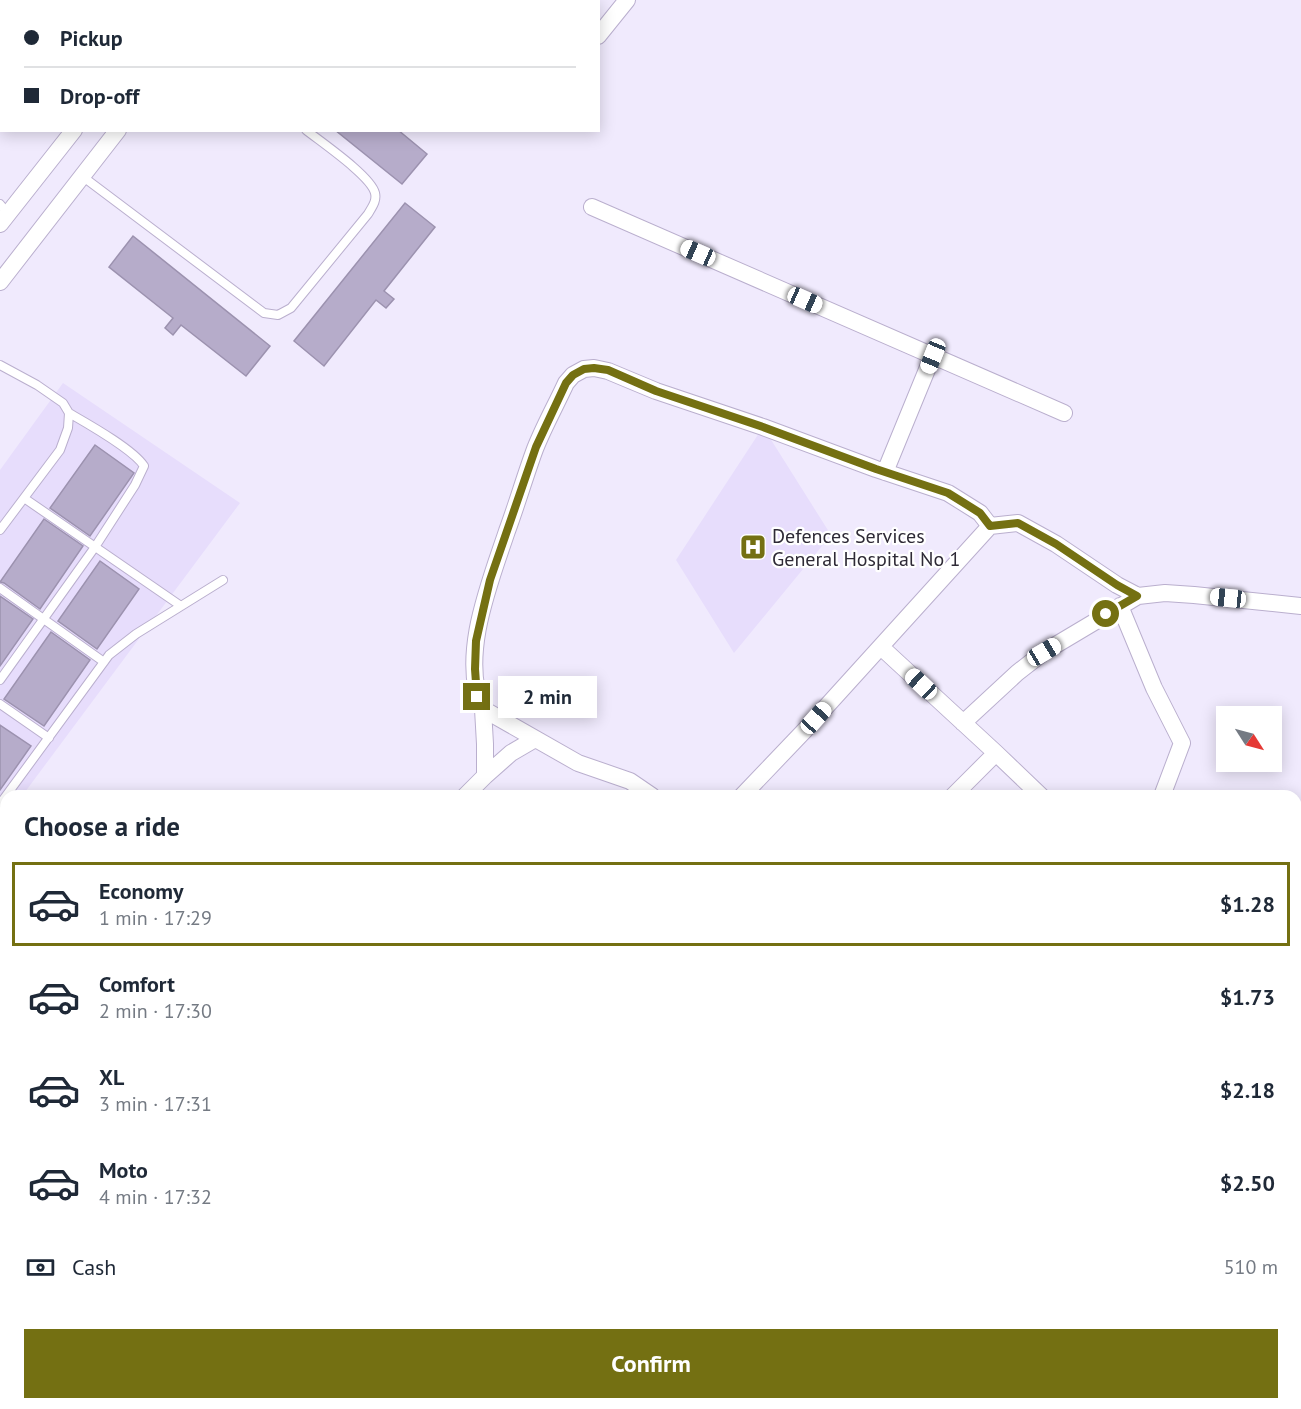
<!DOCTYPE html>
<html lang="en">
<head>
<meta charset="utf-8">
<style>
  :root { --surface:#fff; --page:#f6f6f7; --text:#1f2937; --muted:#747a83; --line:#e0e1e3; --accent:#747012 }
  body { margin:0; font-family:"PT Sans",sans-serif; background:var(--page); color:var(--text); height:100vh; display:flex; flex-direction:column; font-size:22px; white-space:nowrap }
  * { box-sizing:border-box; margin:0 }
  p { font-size:20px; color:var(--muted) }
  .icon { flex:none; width:33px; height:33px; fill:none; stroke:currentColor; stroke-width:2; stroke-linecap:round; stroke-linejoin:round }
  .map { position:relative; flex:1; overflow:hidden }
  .side { position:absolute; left:0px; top:790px; width:1302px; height:620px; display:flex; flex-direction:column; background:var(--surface); border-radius:18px 18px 0 0; box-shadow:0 3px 15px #0003 }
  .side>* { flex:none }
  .banner { position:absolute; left:0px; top:0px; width:600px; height:132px; box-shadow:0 3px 15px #0003; display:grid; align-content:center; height:132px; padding:0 24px; background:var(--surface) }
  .needle { width:39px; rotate:126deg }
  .tools { position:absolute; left:1216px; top:706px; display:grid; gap:12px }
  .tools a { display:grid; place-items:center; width:66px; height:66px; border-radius:0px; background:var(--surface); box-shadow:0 3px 15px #0003; font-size:30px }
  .end { position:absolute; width:27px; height:27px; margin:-14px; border:8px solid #747012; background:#fff; box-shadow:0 0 0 3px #fff }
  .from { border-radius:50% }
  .bubble { position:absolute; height:42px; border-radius:0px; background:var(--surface); box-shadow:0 3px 15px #0003; font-size:20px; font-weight:700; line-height:42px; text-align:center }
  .car { position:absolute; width:18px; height:36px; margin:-18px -9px; border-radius:8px; box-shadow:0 0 4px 2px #0007; background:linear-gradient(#fff 24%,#345 0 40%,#fff 0 76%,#345 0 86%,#fff 0) }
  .banner b { display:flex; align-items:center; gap:21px; height:57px; font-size:22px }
  .banner b+b { border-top:2px solid var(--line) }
  .banner i { width:15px; height:15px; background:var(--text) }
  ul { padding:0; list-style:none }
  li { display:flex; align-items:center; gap:18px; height:84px; margin:0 12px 9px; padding:0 12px; border:3px solid transparent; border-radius:0px }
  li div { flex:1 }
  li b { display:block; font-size:22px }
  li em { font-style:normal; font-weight:700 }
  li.current { border-color:var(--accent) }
  li>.icon { width:54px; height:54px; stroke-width:1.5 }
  h2 { padding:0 24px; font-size:27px; line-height:72px }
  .pay { display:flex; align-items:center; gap:15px; height:66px; padding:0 24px; font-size:22px }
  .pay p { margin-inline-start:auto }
  .action { display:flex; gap:12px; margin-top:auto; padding:12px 24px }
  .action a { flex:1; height:69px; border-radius:0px; background:var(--accent); color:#fff; font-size:24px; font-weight:700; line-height:69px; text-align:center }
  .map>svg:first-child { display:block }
  .built { fill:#e7ddfc }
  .building { fill:#b6acca; stroke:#9c92af; stroke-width:1.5 }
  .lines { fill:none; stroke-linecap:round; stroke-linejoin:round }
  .service-casing { stroke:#baafce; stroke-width:10 }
  .minor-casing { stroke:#baafce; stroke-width:18 }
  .trunk-casing { stroke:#baafce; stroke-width:28 }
  .service { stroke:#fff; stroke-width:8 }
  .minor { stroke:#fff; stroke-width:16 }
  .trunk { stroke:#fff; stroke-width:27 }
  .rail-casing { stroke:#4a4653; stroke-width:6 }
  .rail { stroke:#fff; stroke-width:4; stroke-dasharray:11; stroke-linecap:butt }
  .route { stroke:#747012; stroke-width:8 }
  .labels { text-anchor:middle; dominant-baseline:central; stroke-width:4.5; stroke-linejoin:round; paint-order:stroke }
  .poi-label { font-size:20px; fill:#2e2a36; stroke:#fff; text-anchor:start }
</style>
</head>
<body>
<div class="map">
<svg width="1301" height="1409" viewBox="0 0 1301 1409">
  <rect width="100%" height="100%" fill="#f0eafd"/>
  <path class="built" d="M63,383L240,503L22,796H6V818L0,826V470Z
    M763,427L831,535L734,653L676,560Z"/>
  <path class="building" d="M335,130H398L427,154L402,184Z
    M405,203L435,227L384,291L394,299L386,308L376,300L324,366L294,341Z
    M133,236L270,346L246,376L181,325L173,335L165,328L173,318L109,267Z
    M95,445L134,473L90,536L50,508Z
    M44,519L83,546L40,609L4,583L0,582Z
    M100,561L139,589L97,649L58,621Z
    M0,596L33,619L0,666Z
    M51,632L90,660L44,726L4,699Z
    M0,725L31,746L0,790Z"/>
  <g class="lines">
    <defs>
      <path id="service" d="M436,0L438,2
        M543,2L544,0
        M82,176L264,313L278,315L291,308L368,214C372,207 377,201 375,193C371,176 321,142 306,130
        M0,204L8,214
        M0,365L37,385L63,403L69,413L68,428L60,450L0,530
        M24,498L181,606
        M0,588L104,662
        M0,680L95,547L135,485L144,466C133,449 88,424 69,413
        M0,704L49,738
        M0,804L109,655L136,634L223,580"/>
      <path id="minor" d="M54,0L56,2
        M72,0L73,2
        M177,2L178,0
        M218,2L219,0
        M598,36L627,0
        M592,207L1064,413
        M0,224L74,130
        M0,282L118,130
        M885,472L933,355
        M1120,606L1154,688L1182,743L1162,796
        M881,647L996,753L1041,796
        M483,709L485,744V776
        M963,723L1017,673L1044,652L1138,596L1165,593L1194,595L1301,606
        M465,796L485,776L511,753L535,739
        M652,796L630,781L578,763L483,709C459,657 490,582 507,531C517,504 525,476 535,449C544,426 556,405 566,383L573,375L584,369L594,368L608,371L656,391L763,427L876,469L948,493L980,513L990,526
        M742,796L805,730L990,526L1018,523L1056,544L1117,585L1138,596
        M953,796L996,753
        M1296,1210L1301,1206
        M0,1363L6,1343
        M339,1404L340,1409
        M816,1404L833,1409
        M193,1409L202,1404
        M298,1409L303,1404
        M589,1409L599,1404"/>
      <path id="trunk" d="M0,943L6,950
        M0,970L6,977
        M1296,1376L1301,1378
        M1288,1404L1299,1409"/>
    </defs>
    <use href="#service" class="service-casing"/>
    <use href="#minor" class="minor-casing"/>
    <use href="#trunk" class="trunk-casing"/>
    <use href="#service" class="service"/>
    <use href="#minor" class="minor"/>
    <use href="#trunk" class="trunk"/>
    <defs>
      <path id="rail" d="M1296,848L1301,837
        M1296,866L1301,856
        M1052,1409L1054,1404"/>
    </defs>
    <use href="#rail" class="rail-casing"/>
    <use href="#rail" class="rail"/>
  </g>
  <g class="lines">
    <path class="route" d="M477,697L475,669L476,641L490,580L536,447L566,383L573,375L584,369L594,368L608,370L656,391L763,427L876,469L948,493L980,513L990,526L1018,523L1056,544L1117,585L1137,596L1106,614"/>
  </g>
  <defs>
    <symbol id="hospital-square" viewBox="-11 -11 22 22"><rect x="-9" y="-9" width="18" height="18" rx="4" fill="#747012" stroke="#fff"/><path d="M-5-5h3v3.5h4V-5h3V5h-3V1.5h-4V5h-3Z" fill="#fff"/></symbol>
  </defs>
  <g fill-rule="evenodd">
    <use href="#hospital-square" x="738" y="532" width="30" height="30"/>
  </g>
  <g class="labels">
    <g class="poi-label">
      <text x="772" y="536">Defences Services<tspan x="772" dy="23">General Hospital No 1</tspan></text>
    </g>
  </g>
</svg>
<div class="tools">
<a><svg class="needle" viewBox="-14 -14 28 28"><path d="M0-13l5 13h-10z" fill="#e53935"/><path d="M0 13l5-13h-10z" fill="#747a83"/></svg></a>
</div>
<i class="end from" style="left:1106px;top:614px"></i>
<i class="end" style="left:477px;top:697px"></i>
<div class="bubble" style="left:498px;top:676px;width:99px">2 min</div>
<i class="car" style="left:698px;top:253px;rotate:294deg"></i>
<i class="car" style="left:805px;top:300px;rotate:114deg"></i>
<i class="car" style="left:933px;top:356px;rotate:202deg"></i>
<i class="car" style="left:1228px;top:598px;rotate:276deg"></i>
<i class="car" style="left:1044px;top:652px;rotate:59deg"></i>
<i class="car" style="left:921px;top:684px;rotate:313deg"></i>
<i class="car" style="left:816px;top:718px;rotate:42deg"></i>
<div class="banner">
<b><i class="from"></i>Pickup</b>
<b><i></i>Drop-off</b>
</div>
<section class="side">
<h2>Choose a ride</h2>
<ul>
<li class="current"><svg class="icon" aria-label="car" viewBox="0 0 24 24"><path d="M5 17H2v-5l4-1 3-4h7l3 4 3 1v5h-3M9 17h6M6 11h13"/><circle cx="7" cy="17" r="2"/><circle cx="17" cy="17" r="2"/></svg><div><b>Economy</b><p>1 min · 17:29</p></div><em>$1.28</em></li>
<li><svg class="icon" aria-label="car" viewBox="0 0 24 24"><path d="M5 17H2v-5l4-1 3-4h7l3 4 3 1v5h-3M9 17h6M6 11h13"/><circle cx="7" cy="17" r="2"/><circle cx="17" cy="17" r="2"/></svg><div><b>Comfort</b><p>2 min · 17:30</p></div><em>$1.73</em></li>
<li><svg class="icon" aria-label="car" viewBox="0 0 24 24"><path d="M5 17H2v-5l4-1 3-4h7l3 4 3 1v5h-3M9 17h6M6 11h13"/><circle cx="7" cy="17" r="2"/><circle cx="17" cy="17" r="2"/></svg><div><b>XL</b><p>3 min · 17:31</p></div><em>$2.18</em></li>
<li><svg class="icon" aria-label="car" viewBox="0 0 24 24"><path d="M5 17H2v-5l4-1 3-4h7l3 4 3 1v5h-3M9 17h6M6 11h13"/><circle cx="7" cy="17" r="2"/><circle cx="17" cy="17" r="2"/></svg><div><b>Moto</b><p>4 min · 17:32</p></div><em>$2.50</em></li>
</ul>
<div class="pay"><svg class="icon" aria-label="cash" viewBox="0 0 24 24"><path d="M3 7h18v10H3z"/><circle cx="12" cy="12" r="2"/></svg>Cash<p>510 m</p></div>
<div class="action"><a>Confirm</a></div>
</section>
</div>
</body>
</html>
